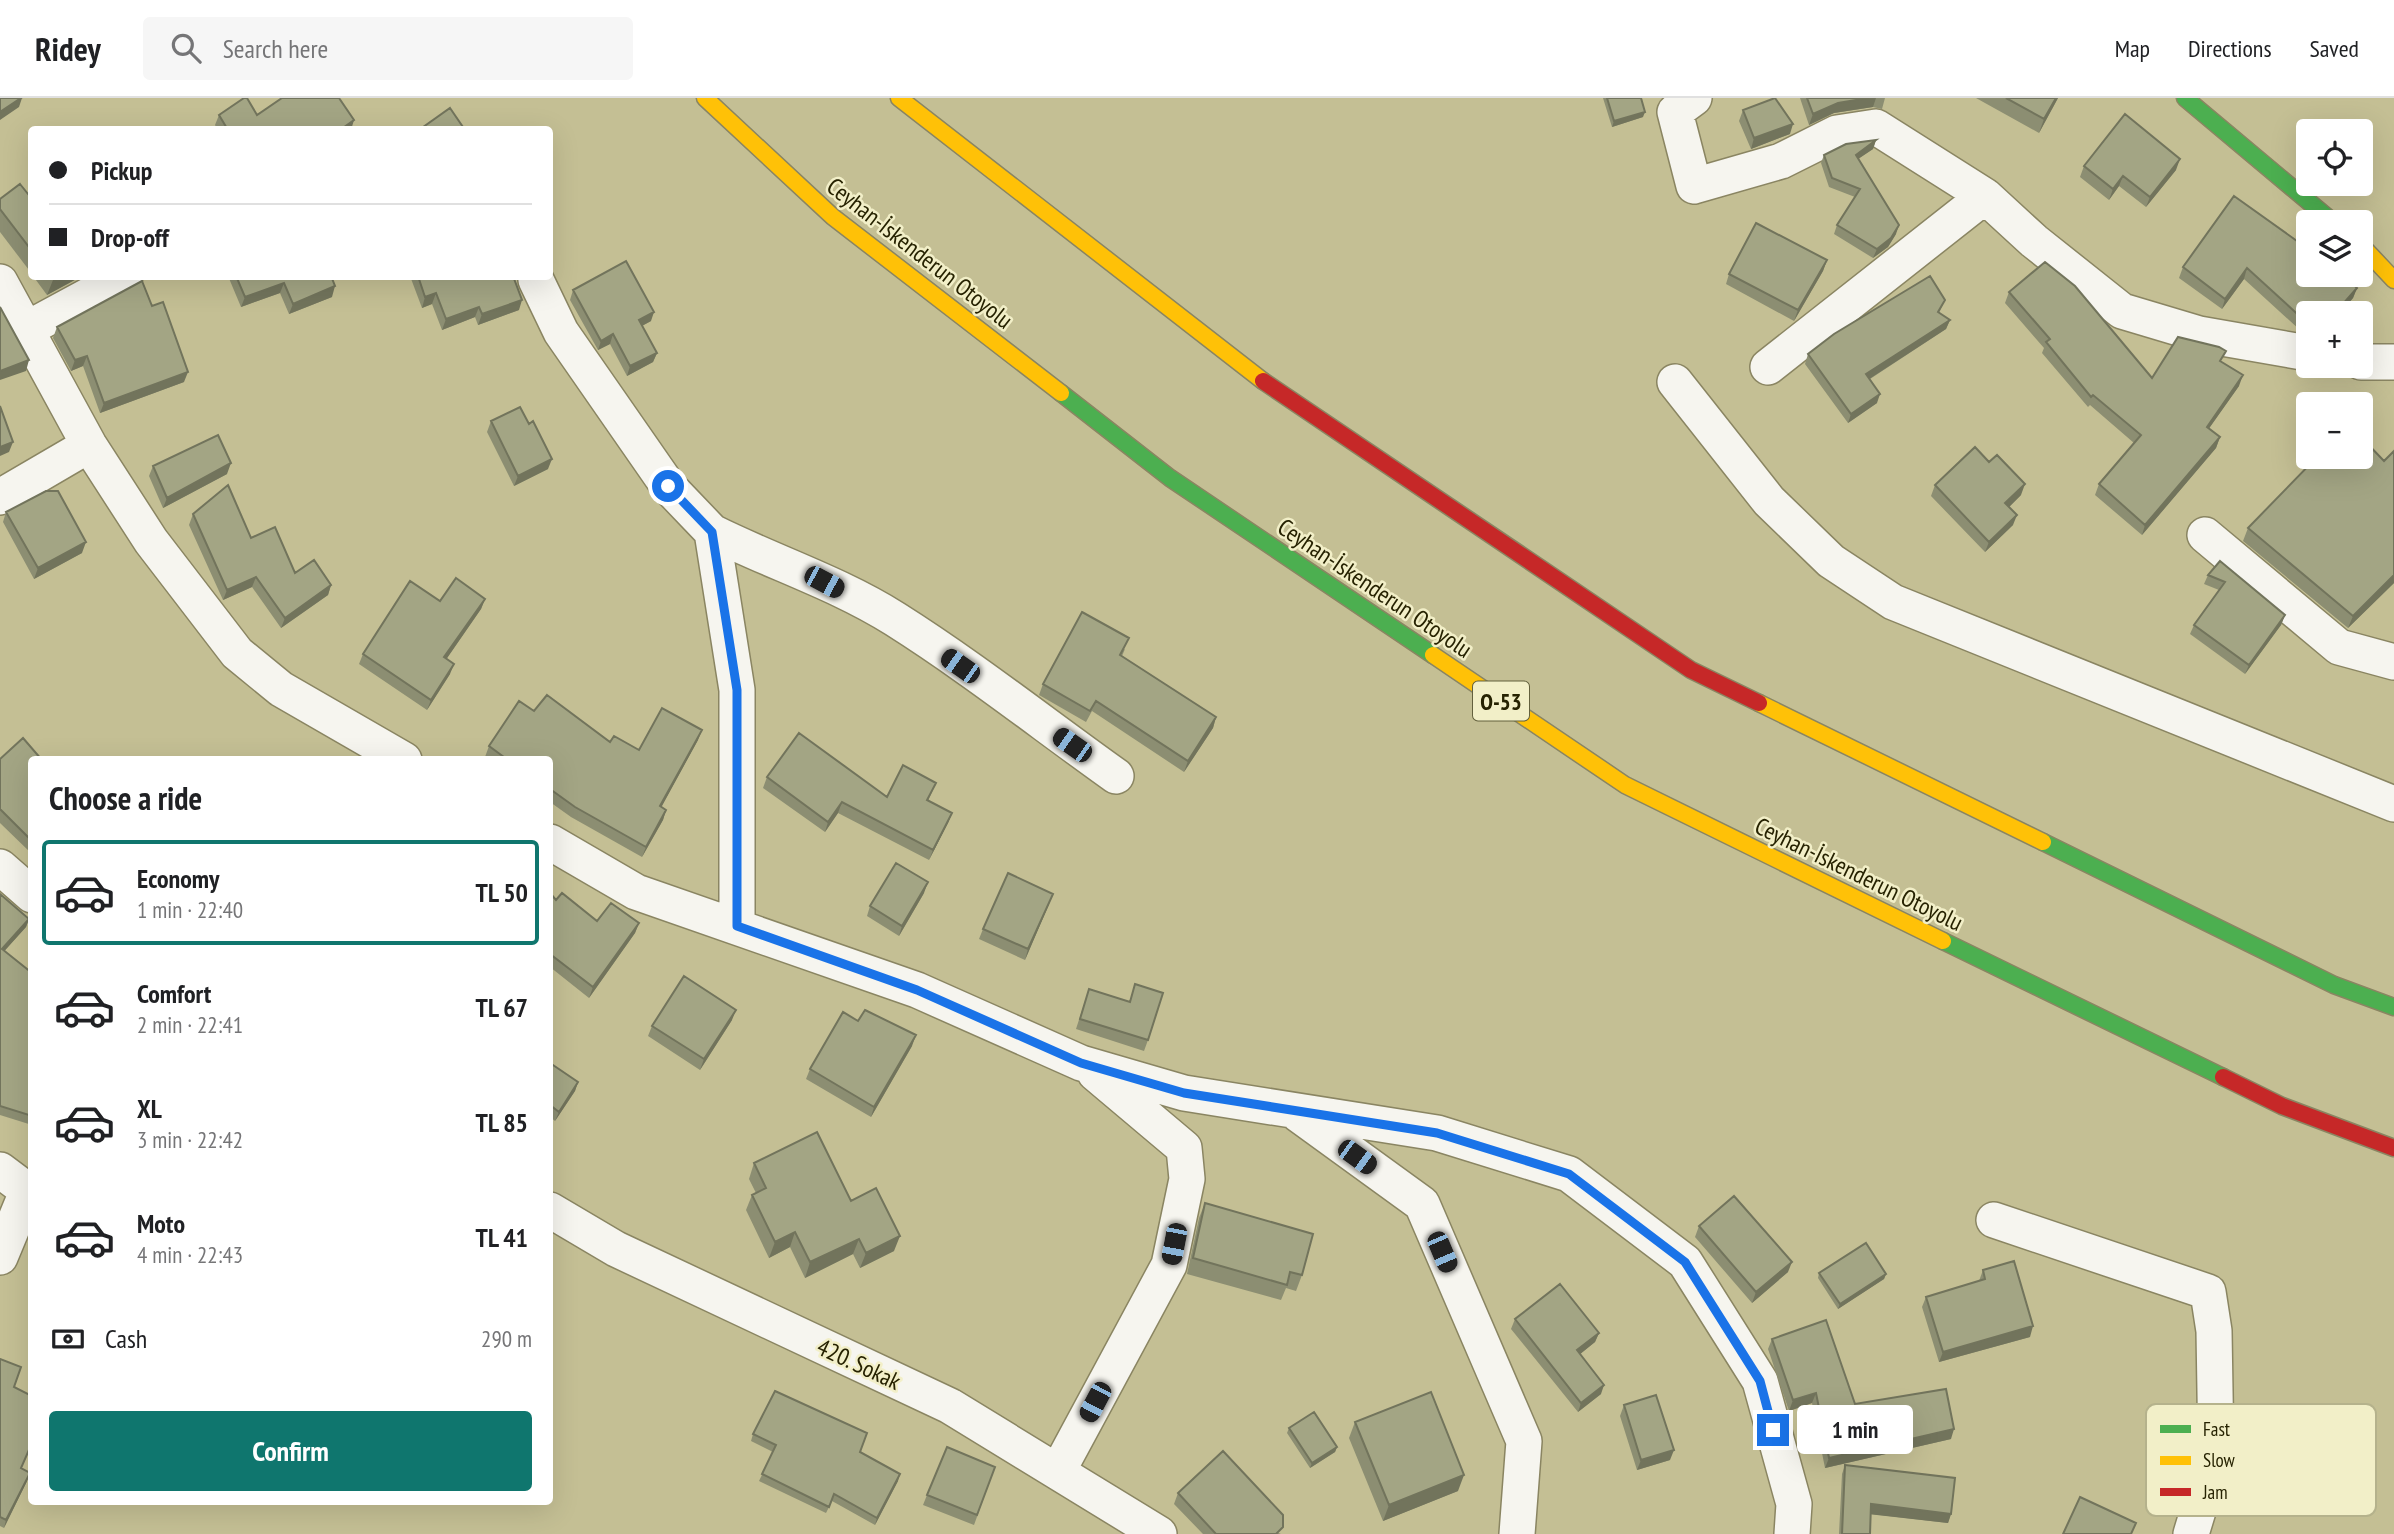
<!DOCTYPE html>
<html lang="en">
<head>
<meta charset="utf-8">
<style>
  :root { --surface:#fff; --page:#f6f6f6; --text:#202124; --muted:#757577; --line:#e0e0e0; --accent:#0f766e }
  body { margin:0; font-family:"PT Sans Narrow",sans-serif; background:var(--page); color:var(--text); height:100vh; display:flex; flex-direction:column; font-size:26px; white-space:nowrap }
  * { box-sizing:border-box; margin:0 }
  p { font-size:23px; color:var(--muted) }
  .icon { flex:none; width:38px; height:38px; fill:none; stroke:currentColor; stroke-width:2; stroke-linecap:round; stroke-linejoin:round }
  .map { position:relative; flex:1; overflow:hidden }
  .drawer { position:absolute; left:28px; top:658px; width:525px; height:749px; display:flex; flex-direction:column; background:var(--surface); border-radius:7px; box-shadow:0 7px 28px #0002 }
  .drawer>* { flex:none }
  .guide { position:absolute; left:28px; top:28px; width:525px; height:154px; border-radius:7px; box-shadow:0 7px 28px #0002; display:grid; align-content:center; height:154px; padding:0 21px; background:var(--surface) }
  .tools { position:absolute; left:2296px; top:21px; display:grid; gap:14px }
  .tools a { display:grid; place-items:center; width:77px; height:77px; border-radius:7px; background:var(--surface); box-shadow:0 7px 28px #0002; font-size:35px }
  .end { position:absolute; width:32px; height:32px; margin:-16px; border:9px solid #1a73e8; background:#fff; box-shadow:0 0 0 4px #fff }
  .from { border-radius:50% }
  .bubble { position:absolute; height:49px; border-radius:7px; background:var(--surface); box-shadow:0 7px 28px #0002; font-size:23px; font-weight:800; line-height:49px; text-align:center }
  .car { position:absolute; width:21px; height:42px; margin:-21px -10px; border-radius:9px; box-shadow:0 0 5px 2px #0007; background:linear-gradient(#222 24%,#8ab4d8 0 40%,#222 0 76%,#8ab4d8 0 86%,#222 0) }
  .guide b { display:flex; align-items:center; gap:24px; height:66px; font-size:26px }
  .guide b+b { border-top:2px solid var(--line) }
  .guide i { width:18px; height:18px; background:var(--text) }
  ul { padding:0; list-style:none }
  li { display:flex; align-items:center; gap:21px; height:105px; margin:0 14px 10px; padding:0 7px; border:4px solid transparent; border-radius:7px }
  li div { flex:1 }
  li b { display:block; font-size:26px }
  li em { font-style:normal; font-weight:800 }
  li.selected { border-color:var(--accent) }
  li>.icon { width:63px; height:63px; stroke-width:1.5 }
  h2 { padding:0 21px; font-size:32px; line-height:84px }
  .pay { display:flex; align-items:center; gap:18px; height:77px; padding:0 21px; font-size:26px }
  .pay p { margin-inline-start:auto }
  .primary-button { display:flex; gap:14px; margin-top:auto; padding:14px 21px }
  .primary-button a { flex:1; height:80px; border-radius:7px; background:var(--accent); color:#fff; font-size:28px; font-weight:800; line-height:80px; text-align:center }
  header { display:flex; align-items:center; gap:42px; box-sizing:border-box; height:98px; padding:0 35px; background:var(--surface); border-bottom:2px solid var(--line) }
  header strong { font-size:33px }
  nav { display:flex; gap:38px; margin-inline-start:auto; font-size:24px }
  .search { width:490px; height:63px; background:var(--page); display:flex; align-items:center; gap:18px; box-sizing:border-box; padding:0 24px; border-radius:7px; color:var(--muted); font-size:26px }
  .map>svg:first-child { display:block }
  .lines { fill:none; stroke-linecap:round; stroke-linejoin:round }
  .street-casing { stroke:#8a8562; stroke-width:38 }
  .fast-casing { stroke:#8a8562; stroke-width:19 }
  .slow-casing { stroke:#8a8562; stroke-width:19 }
  .jam-casing { stroke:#8a8562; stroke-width:19 }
  .street { stroke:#f6f5ef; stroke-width:35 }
  .fast { stroke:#4caf50; stroke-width:16 }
  .slow { stroke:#ffc107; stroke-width:16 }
  .jam { stroke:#c62828; stroke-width:16 }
  .wall { fill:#8c8e72 }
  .shaded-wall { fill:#72745c }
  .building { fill:#a3a584; stroke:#72745c; stroke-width:2 }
  .route { stroke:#1a73e8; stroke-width:9 }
  .labels { text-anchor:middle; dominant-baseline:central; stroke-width:5; stroke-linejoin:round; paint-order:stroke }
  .shield { fill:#f2efc8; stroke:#63603d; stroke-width:2 }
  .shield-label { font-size:23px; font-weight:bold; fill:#262201 }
  .street-label { font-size:24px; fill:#262201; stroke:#f2efc8 }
  .key { fill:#f2efc8; stroke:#b5b28c; stroke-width:2 }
  .key-label { font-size:19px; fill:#262201 }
</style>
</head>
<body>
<header>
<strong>Ridey</strong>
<div class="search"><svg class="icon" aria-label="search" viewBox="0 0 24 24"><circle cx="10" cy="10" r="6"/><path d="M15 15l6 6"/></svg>Search here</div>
<nav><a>Map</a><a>Directions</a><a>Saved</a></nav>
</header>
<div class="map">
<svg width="2394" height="1436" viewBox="0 0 2394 1436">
  <rect width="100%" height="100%" fill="#c4bf94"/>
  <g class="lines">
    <defs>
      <path id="street" d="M1694,0L1675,14L1694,88L1781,63L1837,35L1876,29L1985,98L2034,143L2122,213L2199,236L2308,255
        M536,182L561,234L668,388L712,434L737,592V828
        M0,184L89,347L151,443L237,555L281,591L404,662
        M27,231L125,178
        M2361,264H2394
        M1768,269L1985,98
        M1675,284L1769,403L1831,463L1893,504L2394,706
        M0,399L89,347
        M712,434C772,464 838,485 895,521C971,569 1043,626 1116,678
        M2205,437L2339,549L2394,564
        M550,744L636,794L917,892L1081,965L1184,995L1437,1035L1569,1076L1685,1164L1760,1283L1794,1406L1792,1436
        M0,769L32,797
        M1298,1016L1422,1106L1524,1343L1517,1436
        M0,1072L32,1096
        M550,1112L616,1151L950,1308L1159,1436
        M1994,1122L2208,1194L2214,1233L2216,1354L2191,1436
        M0,1159L27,1094
        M1058,1373L1169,1167L1187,1081L1184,1050L1095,975"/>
      <path id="fast" d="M2185,0L2333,124
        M1061,295L1170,380L1433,557
        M2043,744L2334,887L2394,909
        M1943,843L2223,979"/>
      <path id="slow" d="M705,0L833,119L1061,295
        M899,0L1263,283
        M2361,147L2394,182
        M1433,557L1625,687L1943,843
        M1759,605L2043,744"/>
      <path id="jam" d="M1263,283L1691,572L1759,605
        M2223,979L2282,1008L2394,1050"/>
    </defs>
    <use href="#street" class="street-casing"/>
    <use href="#fast" class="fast-casing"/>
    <use href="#slow" class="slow-casing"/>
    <use href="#jam" class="jam-casing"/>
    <use href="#street" class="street"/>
    <use href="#fast" class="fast"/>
    <use href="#slow" class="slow"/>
    <use href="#jam" class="jam"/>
  </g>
  <path class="wall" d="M1603,0H1641L1643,19L1612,29Z
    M1800,0H1885L1882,11L1873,9L1834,15L1809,27Z
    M1976,0H2058L2039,35Z
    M1743,12L1790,36L1751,51L1739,23Z
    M219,17H257L351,32H218L215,27Z
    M1876,42L1873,51L1858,61L1896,136L1888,149L1873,160L1834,136L1837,127L1855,99L1829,89L1821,65L1824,57Z
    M2084,68L2176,72L2146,109L2119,88L2109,102L2080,79Z
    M2234,98L2357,190L2353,200L2340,215H2308V235L2301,233L2244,181L2222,211L2179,180L2183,169Z
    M0,101H32V176L0,134Z
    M1827,162L1823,173L1794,223L1726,186L1729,176Z
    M33,178H82L47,197Z
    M228,178H331L332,199L289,216L280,195L241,209Z
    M410,178H488L519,212L478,227L475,219L442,232L432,206L422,210Z
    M573,192L651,223L642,228L657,255L653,264L627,278L610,246L598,252L570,202Z
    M2009,194L2152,280L2222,264L2239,288L2209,330L2220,339L2216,350L2142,437L2095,397L2099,386L2134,345L2090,307L2088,309L2042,255L2044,250L2005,205Z
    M1945,202L1939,215L1950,222L1946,231L1870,281L1877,305L1848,325L1805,266L1808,256Z
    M152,208L184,284L100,315L83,268L71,273L53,240L57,229Z
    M491,323L548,371L514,388L487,334Z
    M2394,353V485L2348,530L2243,443L2248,430L2384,363Z
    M153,368L227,376L163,410L149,378Z
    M1935,387L2021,397L2009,409L2013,427L1985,454L1931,398Z
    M6,414L82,455L34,481L3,424Z
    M193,416L251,440L295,475L331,487L328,497L281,530L252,489L223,502L189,427Z
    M2220,463L2285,517L2281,527L2245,576L2190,536L2194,527L2219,492L2204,486L2208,477Z
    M485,501L481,511L446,561L450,576L427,612L359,566L363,556Z
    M1125,551L1122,558L1216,619L1213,630L1184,674L1092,613L1086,624L1039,597L1043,586Z
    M534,613L610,644L639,652L698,642L661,709L666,712L663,722L642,759L571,719L550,704V662H489L485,659L489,648Z
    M0,661L32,662V756L0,725Z
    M767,679L887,699L936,685L928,703L952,715L948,725L929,762L838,715L825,734L763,690Z
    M550,795L556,802L597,823L639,825L635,835L589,900L550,869Z
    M924,795L899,838L867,818L870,808Z
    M0,796L29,821L26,829L4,853L32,875V1027L0,1017Z
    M1049,806L1025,862L979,841L983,831Z
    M1089,891L1129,904L1148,942L1144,953L1076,931Z
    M732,922L700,972L648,938L652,928Z
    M912,948L871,1019L806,981L810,971Z
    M550,965L578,984L575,993L555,1023L550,1019Z
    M754,1065L851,1103L894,1153L860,1170L853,1156L805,1180L790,1149L769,1160L746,1112L752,1097L756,1095L749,1081Z
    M1205,1105L1302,1177L1296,1193L1286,1190L1281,1202L1187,1176L1199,1120Z
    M1699,1128L1788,1174L1752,1205L1695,1139Z
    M1983,1172L2030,1239L1939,1264L1922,1209L1926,1199L1979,1183Z
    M1819,1175L1886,1176L1884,1181L1838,1211L1818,1180Z
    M1515,1221L1599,1235L1595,1244L1580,1256L1601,1296L1578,1314L1511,1231Z
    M1772,1241L1855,1306L1951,1341L1825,1370L1812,1305L1789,1313L1768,1251Z
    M0,1261L14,1289L32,1298V1347L21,1370L27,1383L4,1430L0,1428Z
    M1624,1307L1670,1362L1637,1372L1620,1318Z
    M1355,1324L1458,1393L1383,1423L1349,1340Z
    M1289,1330L1337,1349L1335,1354L1310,1370L1287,1335Z
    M753,1336L860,1354L898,1383L875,1427L832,1403L826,1415L759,1383L773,1354L751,1343Z
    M1845,1367L1951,1416L1948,1425L1871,1416L1870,1436H1839L1842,1376Z
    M995,1369L974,1427L923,1407L927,1397Z
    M1178,1395L1281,1436H1203L1174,1406Z"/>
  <path class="shaded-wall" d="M21,0H22L19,9L0,22V14Z
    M1868,0H1876L1873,9L1834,15L1809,27L1813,16L1838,5Z
    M2056,0H2058L2039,35L2044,21Z
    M1645,14L1643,19L1612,29L1614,23Z
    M354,22L351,32H340Z
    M1793,26L1790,36L1751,51L1754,40Z
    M1876,42L1873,51L1852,65L1856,57Z
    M2180,61L2176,72L2146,109L2150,99Z
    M2123,78L2119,88L2109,102L2113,91Z
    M1899,127L1896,136L1888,149L1873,160L1877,151Z
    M1827,162L1823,173L1794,223L1798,212Z
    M2247,170L2244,181L2222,211L2225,201Z
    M59,178H82L47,197L53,182Z
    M284,185L280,195L241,209L245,199Z
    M335,188L332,199L289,216L293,206Z
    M2357,190L2353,200L2340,215H2335Z
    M436,195L432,206L422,210L425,199Z
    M522,202L519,212L478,227L482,216Z
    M479,209L475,219L442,232L446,221Z
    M654,214L651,223L636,231L639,222Z
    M1950,222L1946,231L1863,285L1866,276Z
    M613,236L610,246L598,252L601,243Z
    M657,255L653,264L627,278L630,268Z
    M87,258L83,268L71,273L75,262Z
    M29,262L26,273L0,282V273Z
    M188,274L184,284L100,315L104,305Z
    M2243,277L2239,288L2203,339L2207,329Z
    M1880,296L1877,305L1848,325L1851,316Z
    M2220,339L2216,350L2142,437L2145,427Z
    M13,344L9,354L0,358V349Z
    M552,361L548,371L514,388L518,378Z
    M231,365L227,376L163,410L167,400Z
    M2025,386L2021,397L2002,416L2005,405Z
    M2017,417L2013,427L1985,454L1989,444Z
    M86,444L82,455L34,481L38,470Z
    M2394,477V485L2348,530L2353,518Z
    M256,479L252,489L223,502L227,492Z
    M331,487L328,497L281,530L285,520Z
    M485,501L481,511L441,569L444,559Z
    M2285,517L2281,527L2245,576L2249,567Z
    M454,566L450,576L427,612L431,602Z
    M1216,619L1213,630L1184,674L1188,663Z
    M702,632L698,642L656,719L660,708Z
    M842,704L838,715L825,734L828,724Z
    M666,712L663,722L642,759L646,749Z
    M952,715L948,725L929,762L933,752Z
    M928,784L924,795L899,838L902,828Z
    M1053,796L1049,806L1025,862L1028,851Z
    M29,821L26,829L0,858L2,851Z
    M639,825L635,835L589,900L593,889Z
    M736,912L732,922L700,972L704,961Z
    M916,937L912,948L871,1019L874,1009Z
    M578,984L575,993L555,1023L559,1014Z
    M795,1134L790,1149L769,1160L775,1144Z
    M900,1138L894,1153L860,1170L866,1155Z
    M859,1141L853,1156L805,1180L810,1164Z
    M1792,1164L1788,1174L1752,1205L1756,1194Z
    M1886,1176L1884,1181L1838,1211L1840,1206Z
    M2033,1228L2030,1239L1939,1264L1943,1254Z
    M1599,1235L1595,1244L1574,1261L1577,1252Z
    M1604,1287L1601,1296L1578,1314L1581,1305Z
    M1816,1295L1812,1305L1789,1313L1793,1302Z
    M1954,1331L1951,1341L1825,1370L1829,1360Z
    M1337,1349L1335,1354L1310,1370L1312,1365Z
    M1674,1352L1670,1362L1637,1372L1641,1362Z
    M30,1375L27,1383L4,1430L6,1422Z
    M900,1376L898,1383L875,1427L877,1420Z
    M1464,1377L1458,1393L1383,1423L1389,1407Z
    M1871,1406L1951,1416L1948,1425L1868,1416Z"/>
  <path class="building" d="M0,0H21L0,14Z
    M244,0H247L257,17L282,0H339L354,22L340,32H228L219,17Z
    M1607,0H1641L1645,14L1614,23Z
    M1775,0L1793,26L1754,40L1743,12Z
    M1807,0H1868L1838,5L1813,16Z
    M2006,0H2056L2044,21Z
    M450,10L465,32H419Z
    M2125,16L2180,61L2150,99L2123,78L2113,91L2084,68Z
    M1876,42L1856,57L1899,127L1891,140L1877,151L1837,127L1860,91L1832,80L1824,57L1846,46Z
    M20,86L32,101V153L0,111V101Z
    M2234,98L2304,148L2307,144L2308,145V177H2343L2357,190L2335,215H2308V224L2305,223L2247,170L2225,201L2183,169Z
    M1756,125L1827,162L1798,212L1729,176Z
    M626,163L654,214L639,222L657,255L630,268L613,236L601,243L573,192Z
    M2045,164L2075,188L2152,280L2178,239L2219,249L2226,253L2220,263L2243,277L2207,329L2220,339L2145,427L2099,386L2141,337L2093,297L2091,299L2046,244L2050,241L2009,194Z
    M236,178H331L335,188L293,206L284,185L245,199Z
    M418,178H488L489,179L513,178L522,202L482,216L479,209L446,221L436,195L425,199Z
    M1930,178L1945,202L1938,214L1950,222L1866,276L1880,296L1851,316L1808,256L1834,236Z
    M142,183L152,208L163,204L188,274L104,305L87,258L75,262L57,229Z
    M0,209L29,262L0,273Z
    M0,308L13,344L0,349Z
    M520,309L529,326L533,323L552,361L518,378L491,323Z
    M218,337L231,365L167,400L153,368Z
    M2361,339L2384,363L2394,353V477L2353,518L2248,430L2317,359H2361Z
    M1975,349L1989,364L1997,357L2025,386L2005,405L2017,417L1989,444L1935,387Z
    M228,387L251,440L275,429L295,475L314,462L331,487L285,520L256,479L227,492L193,416Z
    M46,393H58L86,444L38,470L6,414Z
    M2220,463L2285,517L2249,567L2194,527L2225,484L2208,477Z
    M456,480L485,501L444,559L454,566L431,602L363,556L410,483L440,503Z
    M1082,514L1129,540L1120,557L1216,619L1188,663L1096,603L1090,613L1043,586Z
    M547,597L610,644L614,638L639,652L662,610L702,632L660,708L666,712L646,749L575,709L550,691V662H508L489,648L519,603L534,613Z
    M799,635L887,699L903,667L936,685L927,702L952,715L933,752L842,704L828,724L767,679Z
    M23,640L42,662H32V743L0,711V661Z
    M896,765L928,784L902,828L870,808Z
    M1008,775L1053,796L1028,851L983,831Z
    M550,795L556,802L562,795L597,823L611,805L639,825L593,889L550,856Z
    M0,796L29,821L2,851L32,875V1018L0,1008Z
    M684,878L736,912L704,961L652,928Z
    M1135,886L1163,895L1148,942L1080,921L1089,891L1130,904Z
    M865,912L916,937L874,1009L810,971L843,914L858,923Z
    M550,965L578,984L559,1014L550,1007Z
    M817,1034L851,1103L876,1090L900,1138L866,1155L859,1141L810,1164L795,1134L775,1144L752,1097L766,1090L754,1065Z
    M1734,1098L1792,1164L1756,1194L1699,1128Z
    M1205,1105L1313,1136L1302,1177L1290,1174L1287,1187L1193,1160Z
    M1866,1145L1886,1176L1840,1206L1819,1175Z
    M2014,1163L2033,1228L1943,1254L1926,1199L1985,1181L1983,1172Z
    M1560,1186L1599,1235L1577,1252L1604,1287L1581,1305L1515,1221Z
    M1826,1222L1855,1306L1946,1291L1954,1331L1829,1360L1816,1295L1793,1302L1772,1241Z
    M0,1261L21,1269L14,1289L32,1298V1345L21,1370L30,1375L6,1422L0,1419Z
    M775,1293L867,1335L860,1354L900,1376L877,1420L834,1396L829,1409L762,1376L776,1347L753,1336Z
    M1431,1294L1464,1377L1389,1407L1355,1324Z
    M1656,1297L1674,1352L1641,1362L1624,1307Z
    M1314,1314L1337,1349L1312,1365L1289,1330Z
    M947,1349L995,1369L977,1417L927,1397Z
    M1223,1353L1283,1417V1429L1276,1436H1216L1178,1395Z
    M1845,1367L1955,1380L1951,1416L1871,1406L1870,1436H1842Z
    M2080,1399L2136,1425L2131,1436H2063Z"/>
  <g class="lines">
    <path class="route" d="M668,388L712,434L737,592V828L917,892L1081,965L1184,995L1437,1035L1569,1076L1685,1164L1760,1283L1773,1332"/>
  </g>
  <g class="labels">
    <rect class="shield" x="1473" y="583.5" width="56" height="39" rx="5"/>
    <g class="shield-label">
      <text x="1501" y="603">O-53</text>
    </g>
    <g class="street-label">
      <text transform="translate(920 155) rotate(38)">Ceyhan-İskenderun Otoyolu</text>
      <text transform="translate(1375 490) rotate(34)">Ceyhan-İskenderun Otoyolu</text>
      <text transform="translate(1859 776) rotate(26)">Ceyhan-İskenderun Otoyolu</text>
      <text transform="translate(859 1266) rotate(25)">420. Sokak</text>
    </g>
  </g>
  <rect x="2146" y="1306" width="230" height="112" rx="10" class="key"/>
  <rect x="2160" y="1327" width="31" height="8" fill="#4caf50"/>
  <rect x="2160" y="1358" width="31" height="9" fill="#ffc107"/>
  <rect x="2160" y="1390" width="31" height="8" fill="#c62828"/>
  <g class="key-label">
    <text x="2203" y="1338">Fast</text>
    <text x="2203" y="1369">Slow</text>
    <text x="2203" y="1401">Jam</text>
  </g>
</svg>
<div class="tools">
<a><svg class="icon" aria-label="locate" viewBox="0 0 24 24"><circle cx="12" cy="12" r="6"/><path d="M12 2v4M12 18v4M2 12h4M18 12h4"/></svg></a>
<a><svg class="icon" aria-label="layers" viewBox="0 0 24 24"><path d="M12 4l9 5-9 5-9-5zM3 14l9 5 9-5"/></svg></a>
<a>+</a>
<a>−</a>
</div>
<i class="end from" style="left:668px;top:388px"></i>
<i class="end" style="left:1773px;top:1332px"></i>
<div class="bubble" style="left:1797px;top:1307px;width:116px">1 min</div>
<i class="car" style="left:824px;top:484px;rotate:118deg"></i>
<i class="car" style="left:960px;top:568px;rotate:305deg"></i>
<i class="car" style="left:1072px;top:647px;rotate:305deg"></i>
<i class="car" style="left:1357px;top:1059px;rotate:126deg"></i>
<i class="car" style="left:1174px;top:1146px;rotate:191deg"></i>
<i class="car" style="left:1442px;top:1154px;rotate:157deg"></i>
<i class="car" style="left:1095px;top:1304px;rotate:208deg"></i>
<div class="guide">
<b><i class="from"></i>Pickup</b>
<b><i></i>Drop-off</b>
</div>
<section class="drawer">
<h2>Choose a ride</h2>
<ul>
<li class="selected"><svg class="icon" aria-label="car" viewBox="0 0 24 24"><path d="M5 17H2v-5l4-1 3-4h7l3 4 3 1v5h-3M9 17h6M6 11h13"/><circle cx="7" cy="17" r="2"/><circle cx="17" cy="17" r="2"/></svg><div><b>Economy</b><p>1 min · 22:40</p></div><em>TL 50</em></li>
<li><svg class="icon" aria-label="car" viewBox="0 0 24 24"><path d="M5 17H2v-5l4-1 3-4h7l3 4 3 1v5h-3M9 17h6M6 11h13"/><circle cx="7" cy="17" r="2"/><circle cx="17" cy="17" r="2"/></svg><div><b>Comfort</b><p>2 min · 22:41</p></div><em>TL 67</em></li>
<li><svg class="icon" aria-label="car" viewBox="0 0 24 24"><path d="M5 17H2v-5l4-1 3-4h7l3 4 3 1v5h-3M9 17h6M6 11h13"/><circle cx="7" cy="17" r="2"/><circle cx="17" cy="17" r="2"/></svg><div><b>XL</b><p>3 min · 22:42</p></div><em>TL 85</em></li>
<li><svg class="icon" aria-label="car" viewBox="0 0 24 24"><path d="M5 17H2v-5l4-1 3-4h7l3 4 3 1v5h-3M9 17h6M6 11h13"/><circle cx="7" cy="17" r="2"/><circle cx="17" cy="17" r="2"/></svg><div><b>Moto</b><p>4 min · 22:43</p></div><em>TL 41</em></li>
</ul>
<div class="pay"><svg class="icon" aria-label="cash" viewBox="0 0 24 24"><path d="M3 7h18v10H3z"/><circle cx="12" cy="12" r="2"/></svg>Cash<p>290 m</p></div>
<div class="primary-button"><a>Confirm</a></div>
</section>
</div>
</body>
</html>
